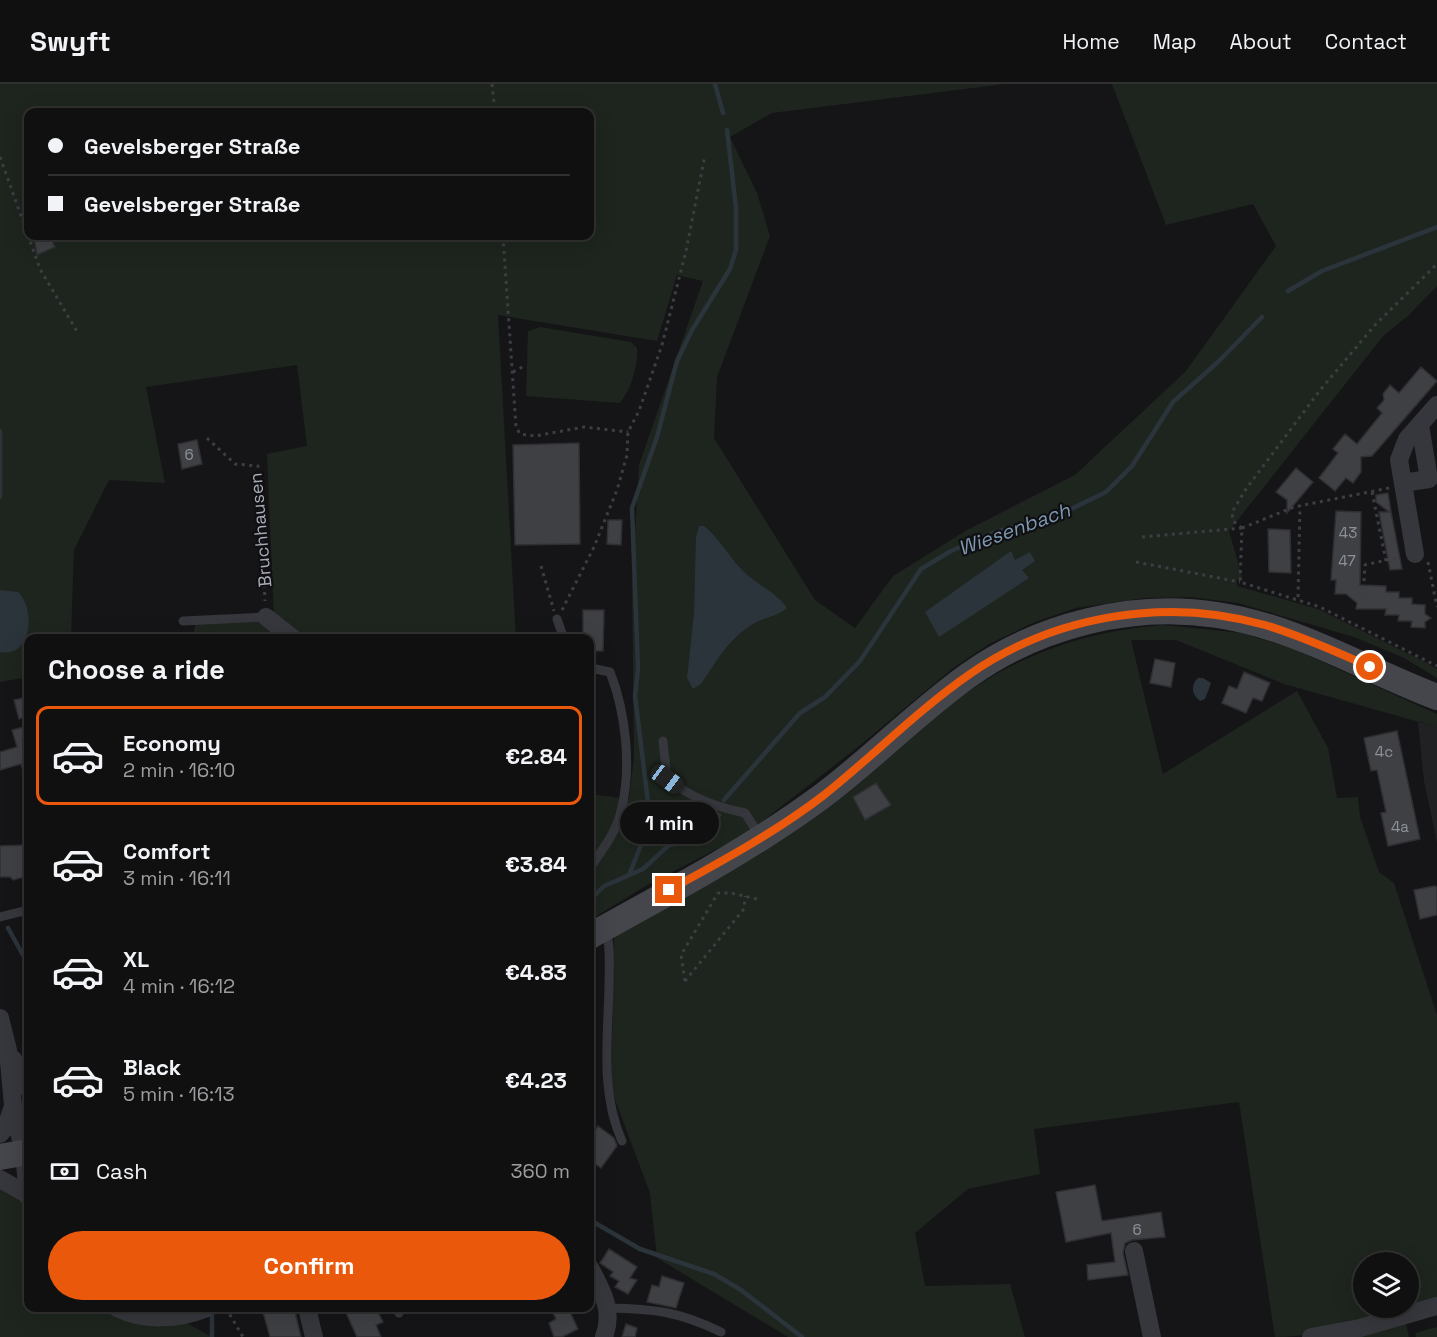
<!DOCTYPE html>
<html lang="en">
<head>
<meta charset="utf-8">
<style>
  :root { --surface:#101011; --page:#1e1e1f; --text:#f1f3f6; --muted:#9c9d9f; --line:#303031; --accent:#ea580c }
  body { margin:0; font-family:"Space Grotesk",sans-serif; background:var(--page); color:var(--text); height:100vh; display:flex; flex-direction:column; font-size:22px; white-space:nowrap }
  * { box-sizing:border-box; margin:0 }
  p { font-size:20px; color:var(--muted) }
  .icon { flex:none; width:33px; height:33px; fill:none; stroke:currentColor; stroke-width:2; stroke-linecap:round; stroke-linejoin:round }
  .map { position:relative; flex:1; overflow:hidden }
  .side { position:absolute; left:24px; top:550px; width:570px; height:678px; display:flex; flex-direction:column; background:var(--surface); border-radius:12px; box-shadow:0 6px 24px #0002,0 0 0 2px var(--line) }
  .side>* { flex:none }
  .top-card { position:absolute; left:24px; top:24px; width:570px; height:132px; border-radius:12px; box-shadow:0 6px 24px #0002,0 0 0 2px var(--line); display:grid; align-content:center; height:132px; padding:0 24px; background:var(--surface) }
  .tools { position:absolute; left:1353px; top:1168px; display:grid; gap:12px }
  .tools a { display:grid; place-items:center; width:66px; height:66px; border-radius:50%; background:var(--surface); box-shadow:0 6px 24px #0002,0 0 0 2px var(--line); font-size:30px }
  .end { position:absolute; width:27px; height:27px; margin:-14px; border:8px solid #ea580c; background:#fff; box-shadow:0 0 0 3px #fff }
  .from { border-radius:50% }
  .bubble { position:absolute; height:42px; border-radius:21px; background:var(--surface); box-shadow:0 6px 24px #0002,0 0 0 2px var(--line); font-size:20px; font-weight:700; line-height:42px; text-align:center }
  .car { position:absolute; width:18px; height:36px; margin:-18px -9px; border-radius:8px; box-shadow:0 0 4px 2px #0007; background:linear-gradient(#222 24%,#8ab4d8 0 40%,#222 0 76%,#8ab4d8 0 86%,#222 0) }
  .top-card b { display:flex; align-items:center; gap:21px; height:57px; font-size:22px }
  .top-card b+b { border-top:2px solid var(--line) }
  .top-card i { width:15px; height:15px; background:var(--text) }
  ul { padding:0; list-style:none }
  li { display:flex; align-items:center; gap:18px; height:99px; margin:0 12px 9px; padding:0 12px; border:3px solid transparent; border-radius:12px }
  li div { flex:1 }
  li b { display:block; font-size:22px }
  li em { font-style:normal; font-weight:700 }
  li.on { border-color:var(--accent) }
  li>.icon { width:54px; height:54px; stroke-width:1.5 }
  h2 { padding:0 24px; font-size:27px; line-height:72px }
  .pay { display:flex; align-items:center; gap:15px; height:66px; padding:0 24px; font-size:22px }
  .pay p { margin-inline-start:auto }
  .action { display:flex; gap:12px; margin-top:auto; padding:12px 24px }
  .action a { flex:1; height:69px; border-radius:36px; background:var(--accent); color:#fff; font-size:24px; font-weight:700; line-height:69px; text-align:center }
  header { display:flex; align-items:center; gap:36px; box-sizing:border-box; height:84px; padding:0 30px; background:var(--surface); border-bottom:2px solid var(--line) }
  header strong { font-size:28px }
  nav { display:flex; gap:33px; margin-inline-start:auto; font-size:21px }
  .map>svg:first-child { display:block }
  .built { fill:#212124 }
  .green { fill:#1d251e; fill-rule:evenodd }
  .water { fill:#2b343b }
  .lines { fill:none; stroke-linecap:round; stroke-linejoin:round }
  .stream { stroke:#2b343b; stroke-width:4.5 }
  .building { fill:#3f4044; stroke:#2f2f33; stroke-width:1.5 }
  .path { stroke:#3c3e43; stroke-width:3; stroke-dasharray:3 4.5; stroke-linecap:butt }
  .service { stroke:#36373c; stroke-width:9 }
  .minor { stroke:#36373c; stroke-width:18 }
  .secondary { stroke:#44464c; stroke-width:26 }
  .route { stroke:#ea580c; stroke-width:8 }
  .labels { text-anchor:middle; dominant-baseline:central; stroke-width:4.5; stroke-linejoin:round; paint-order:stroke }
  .number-label { font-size:15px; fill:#8d919a }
  .street-label { font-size:18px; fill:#a7acb7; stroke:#101012 }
  .water-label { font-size:20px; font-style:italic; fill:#7e99b2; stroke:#101012 }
</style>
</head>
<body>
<header>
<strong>Swyft</strong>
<nav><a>Home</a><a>Map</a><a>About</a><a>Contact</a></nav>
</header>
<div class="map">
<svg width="1437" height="1253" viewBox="0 0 1437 1253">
  <rect width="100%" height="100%" fill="#151517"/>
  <path class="built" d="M1418,638L1437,643V759L1424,697Z"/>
  <path class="green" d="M0,0H1005L772,29L730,53L757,109L770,152L717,293L714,354L815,516L855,544L893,492L967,446L1075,391L1186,287L1276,162L1253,120L1166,141L1112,0H1437V202L1408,232L1384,251L1229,447L1243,496L1237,495V502L1318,525L1425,578L1437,585V594L1404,574L1354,553L1238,519L1191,513L1144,514L1076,524L1035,538L989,560L952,585L853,667L746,750L649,800L590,836V710L629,715L634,673L632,501L639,381L703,197L677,191L657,257L498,231L516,555H193L195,540L274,534L267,370L307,362L297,281L146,303L165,399L109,396L74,466L71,555H28V593L0,598ZM28,28H590V152H28Z
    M540,243L631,258L637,264C638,281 631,306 620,319L526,312L528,247Z
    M1164,541L1242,549L1294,565L1437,630V643L1284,600L1176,556H1131L1163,690L1297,607L1328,664L1337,714L1358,713L1360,733L1379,788L1394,799L1437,931V1216C1384,1233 1331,1253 1275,1253L1239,1018L1034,1045L1040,1090L968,1105L915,1149L925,1202L1010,1200L1025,1253H788L657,1174L650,1109L611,1005L614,848C689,809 765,771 833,720C871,692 904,659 940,629C1005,575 1080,547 1164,541ZM1364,1179H1408V1224H1364Z
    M0,1105L19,1116L28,1127V1224H103L112,1229L185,1238L212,1253H0Z
    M1405,1235L1409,1253H1328Z
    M1437,1243V1253H1416L1415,1249Z"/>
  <path class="water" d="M699,442H704C719,454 728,471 741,485C755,500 775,507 787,524C776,533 765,533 753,540C729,554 716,578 701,600L693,605L687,594L694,530L696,454Z
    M1011,467L1015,476L1030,468L1035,477L1022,486L1029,494L939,553L925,528Z
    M0,506L18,508C36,525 32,574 0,568Z
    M1198,594H1203L1211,599L1205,615L1200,617C1192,611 1190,601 1198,594Z"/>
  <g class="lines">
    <path class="stream" d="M715,0L723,29
      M1288,207L1322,187L1437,143
      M0,347V413
      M724,716L800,629L825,613L860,577L921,485L951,467L993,449L1073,424L1106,408L1132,382L1173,318L1219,277L1262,233
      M629,791L647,746L648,718L635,612L638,584L632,424L657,353L677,277L692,246L730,185L736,166V124L727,46
      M590,816L604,802L643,785L669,761L679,759L693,741H706L719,731
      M8,844L28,880
      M590,1136L640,1165L714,1190L741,1206L802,1253
      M212,1253V1227"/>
  </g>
  <path class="building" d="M34,152H50L55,163L37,171Z
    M1421,283L1437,297L1372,372L1361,373V388L1353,399L1346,394L1335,407L1319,394L1338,369L1333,365L1345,350L1357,360L1382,329L1377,324L1384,316L1383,310L1390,301L1399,309Z
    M197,356L202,380L182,385L178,360Z
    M579,359L580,460L515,461L513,361Z
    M1296,384L1313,398L1287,429V416L1276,408Z
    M1388,409L1391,428L1402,485L1390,486L1379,428H1389L1376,418V411Z
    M1336,427L1361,428L1360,501L1386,502V508H1399V514H1412V520L1425,521V530L1431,534L1425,538V544L1411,543L1412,537H1398L1399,531H1385L1386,525H1356L1357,519L1346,510H1335L1336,496H1331Z
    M608,436H622L621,461L607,460Z
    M1268,445L1290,446L1291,489L1269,488Z
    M583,526H604L603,567H590V555H583Z
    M1155,575L1175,579L1171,603L1150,599Z
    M1244,588L1270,599L1262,617L1253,614L1246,629L1222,619L1229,602L1237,605Z
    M28,613V632L19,635L14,616Z
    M24,643L28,659V693H25L21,680L0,686V668L17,663L12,646Z
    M1397,647L1420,755L1388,762L1381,729L1386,728L1377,686L1371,687L1364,654Z
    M876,699L891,721L865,736L853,713Z
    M28,761V792L13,796L10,793H0V762Z
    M1434,802L1437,803V831L1420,835L1414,806Z
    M598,1042L614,1054L617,1062L601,1084L590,1076V1054Z
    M1095,1101L1102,1137L1161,1128L1165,1153L1132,1156L1125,1159L1123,1169L1128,1191L1088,1196L1087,1181L1115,1178L1111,1149L1066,1158L1056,1108Z
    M609,1165L637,1183L630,1194L637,1196L628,1210L615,1203L619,1197L610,1192L613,1188L600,1179Z
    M662,1192L684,1199L676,1224L647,1218L652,1201L659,1203Z
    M279,1224H294L301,1253H270L263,1228Z
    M344,1224H376L383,1238L376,1241L381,1253H357Z
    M563,1224H568L578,1245L562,1253H554L549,1239L556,1235L553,1229Z
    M626,1240L637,1244L635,1253H622Z"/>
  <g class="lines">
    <path class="path" d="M492,0L495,28
      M0,73L40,185L78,249
      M503,152L516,343L520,350L535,352L584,343L628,348
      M513,288L526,281
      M207,354L235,380L258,382L265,517
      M1389,404L1294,423L1242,444L1240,498L1320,523L1437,582
      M1372,408L1386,477
      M1242,444L1233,437L1232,428L1246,405L1321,305L1375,241L1437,180
      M1142,453L1242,444
      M1136,478L1240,498
      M1428,478L1437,523
      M541,482L554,527
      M1363,512L1365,481L1400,473
      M1298,513L1300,422
      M562,526L594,463L617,406L627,371L628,348L639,327L662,261L686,167L705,71
      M685,897L681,871L718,809H731L757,815
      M685,897L744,825L745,812
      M226,1224L243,1253"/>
    <path class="service" d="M557,535L564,555
      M183,537L266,533
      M590,584L610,588C626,629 632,684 621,727C616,749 602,766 590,784
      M663,657L667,695C694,715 713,722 745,729L761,754
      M0,833L28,826
      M606,846C611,864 609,883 609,901C608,954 600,1008 622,1057
      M397,1224L399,1229
      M607,1224C654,1225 678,1227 721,1248"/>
    <path class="minor" d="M1403,399L1429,395L1420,341
      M1415,470L1399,376L1407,355L1437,321
      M266,533L294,555
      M0,934L8,966L13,1022L24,1069L28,1113
      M13,975L28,1005
      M0,1050L6,1043L13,1022
      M0,1095L28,1111
      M1134,1167L1152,1253
      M590,1184C602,1206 614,1227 604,1253
      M117,1224C145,1238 179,1235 207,1224
      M307,1224L314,1253
      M1311,1253L1360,1244L1437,1222"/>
    <path class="secondary" d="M590,852C668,809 749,766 821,713C872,675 917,628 969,591C1039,541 1132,518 1217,531C1297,543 1363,585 1437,613
      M0,1073L28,1068"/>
  </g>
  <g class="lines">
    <path class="route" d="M669,806C722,777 776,748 824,711C873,672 918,626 970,590C1055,531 1166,513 1265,541C1301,552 1335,567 1370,583"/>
  </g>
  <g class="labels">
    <g class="number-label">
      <text x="189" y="370">6</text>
      <text x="1348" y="448">43</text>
      <text x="1347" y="476">47</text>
      <text x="1384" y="667">4c</text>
      <text x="1400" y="742">4a</text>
      <text x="1137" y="1145">6</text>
    </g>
    <g class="street-label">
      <text transform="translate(260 446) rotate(-95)">Bruchhausen</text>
    </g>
    <g class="water-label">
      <text transform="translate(1014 445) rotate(-20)">Wiesenbach</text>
    </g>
  </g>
</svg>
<div class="tools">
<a><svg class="icon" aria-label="layers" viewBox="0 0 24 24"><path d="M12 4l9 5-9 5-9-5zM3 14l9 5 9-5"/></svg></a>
</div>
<i class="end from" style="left:1370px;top:583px"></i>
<i class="end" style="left:669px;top:806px"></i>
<div class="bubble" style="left:620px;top:718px;width:99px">1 min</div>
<i class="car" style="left:667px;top:695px;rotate:127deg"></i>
<div class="top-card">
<b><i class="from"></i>Gevelsberger Straße</b>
<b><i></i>Gevelsberger Straße</b>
</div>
<section class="side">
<h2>Choose a ride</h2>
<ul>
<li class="on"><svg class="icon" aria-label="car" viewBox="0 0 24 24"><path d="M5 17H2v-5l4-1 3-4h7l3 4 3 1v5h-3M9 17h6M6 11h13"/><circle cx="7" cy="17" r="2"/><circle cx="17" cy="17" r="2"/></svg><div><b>Economy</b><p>2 min · 16:10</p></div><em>€2.84</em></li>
<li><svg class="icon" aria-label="car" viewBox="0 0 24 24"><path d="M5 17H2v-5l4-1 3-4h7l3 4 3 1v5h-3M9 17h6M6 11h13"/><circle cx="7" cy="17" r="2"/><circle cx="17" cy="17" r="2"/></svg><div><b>Comfort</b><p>3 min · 16:11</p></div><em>€3.84</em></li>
<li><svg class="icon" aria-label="car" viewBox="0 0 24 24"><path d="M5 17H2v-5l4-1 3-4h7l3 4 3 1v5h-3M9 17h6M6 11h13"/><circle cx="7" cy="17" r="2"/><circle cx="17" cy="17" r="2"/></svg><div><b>XL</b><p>4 min · 16:12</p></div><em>€4.83</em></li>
<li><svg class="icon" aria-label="car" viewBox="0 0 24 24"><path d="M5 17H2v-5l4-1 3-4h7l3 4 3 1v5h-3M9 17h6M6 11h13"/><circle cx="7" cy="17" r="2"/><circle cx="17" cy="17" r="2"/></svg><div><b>Black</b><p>5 min · 16:13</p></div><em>€4.23</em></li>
</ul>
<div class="pay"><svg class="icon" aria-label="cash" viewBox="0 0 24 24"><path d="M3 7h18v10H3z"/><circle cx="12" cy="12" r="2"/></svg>Cash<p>360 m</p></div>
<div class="action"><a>Confirm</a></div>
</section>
</div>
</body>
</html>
